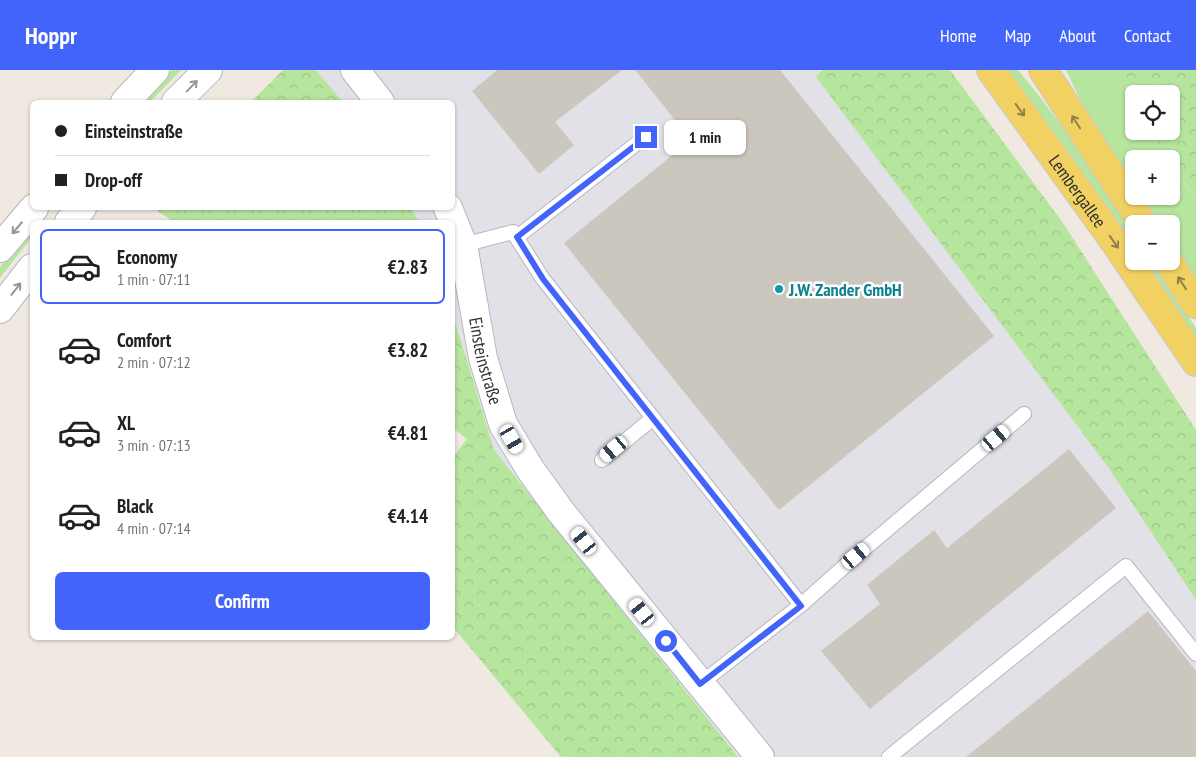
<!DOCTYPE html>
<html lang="en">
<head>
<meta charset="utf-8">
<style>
  :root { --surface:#fff; --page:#f2f2f2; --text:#202124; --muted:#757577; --line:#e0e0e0; --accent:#4264fb }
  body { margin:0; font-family:"PT Sans Narrow",sans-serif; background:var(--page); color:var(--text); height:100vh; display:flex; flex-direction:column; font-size:19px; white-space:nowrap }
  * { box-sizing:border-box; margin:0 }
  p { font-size:16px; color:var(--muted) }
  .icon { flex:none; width:28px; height:28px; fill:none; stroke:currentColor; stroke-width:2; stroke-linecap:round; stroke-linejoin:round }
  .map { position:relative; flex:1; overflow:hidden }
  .details { position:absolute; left:30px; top:150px; width:425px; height:420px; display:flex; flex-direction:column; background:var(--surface); border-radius:8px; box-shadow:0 1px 4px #0004 }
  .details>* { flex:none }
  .banner { position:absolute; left:30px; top:30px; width:425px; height:110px; border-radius:8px; box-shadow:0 1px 4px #0004; display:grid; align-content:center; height:110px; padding:0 25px; background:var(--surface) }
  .fabs { position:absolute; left:1125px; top:15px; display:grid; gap:10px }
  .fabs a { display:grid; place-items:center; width:55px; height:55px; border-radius:8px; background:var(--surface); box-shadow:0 1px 4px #0004; font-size:25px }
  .end { position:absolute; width:22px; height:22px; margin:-11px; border:6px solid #4264fb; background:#fff; box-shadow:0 0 0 2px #fff }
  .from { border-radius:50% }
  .bubble { position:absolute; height:35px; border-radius:8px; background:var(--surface); box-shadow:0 1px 4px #0004; font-size:16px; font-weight:600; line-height:35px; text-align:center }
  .car { position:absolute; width:15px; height:30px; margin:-15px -8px; border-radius:6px; box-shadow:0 0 4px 1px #0007; background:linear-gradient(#fff 24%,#345 0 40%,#fff 0 76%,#345 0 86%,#fff 0) }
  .banner b { display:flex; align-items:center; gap:18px; height:48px; font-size:19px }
  .banner b+b { border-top:1px solid var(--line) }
  .banner i { width:12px; height:12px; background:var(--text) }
  ul { padding:9px 0 0; list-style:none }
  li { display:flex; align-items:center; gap:15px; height:75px; margin:0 10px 8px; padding:0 15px; border:2px solid transparent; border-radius:8px }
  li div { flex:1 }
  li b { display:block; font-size:19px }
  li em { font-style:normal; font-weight:600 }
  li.active { border-color:var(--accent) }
  li>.icon { width:45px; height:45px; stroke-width:1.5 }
  .cta { display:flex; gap:10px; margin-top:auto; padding:10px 25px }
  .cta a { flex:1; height:58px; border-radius:8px; background:var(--accent); color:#fff; font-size:20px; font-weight:600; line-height:58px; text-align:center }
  header { display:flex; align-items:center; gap:30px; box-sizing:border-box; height:70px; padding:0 25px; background:var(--accent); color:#fff }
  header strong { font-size:24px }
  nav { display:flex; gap:28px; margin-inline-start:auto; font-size:18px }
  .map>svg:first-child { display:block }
  .industrial { fill:#e3e1e8 }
  .grass { fill:#b6e59e }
  .forest { fill:url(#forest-crowns) }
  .building { fill:#cbc7bf }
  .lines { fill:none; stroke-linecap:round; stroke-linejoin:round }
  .lane-casing { stroke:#b4b7c1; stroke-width:16 }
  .street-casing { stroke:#b4b7c1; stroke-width:30 }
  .secondary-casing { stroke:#b4b7c1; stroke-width:30 }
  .primary-casing { stroke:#c9c9c9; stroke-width:30 }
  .lane { stroke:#fff; stroke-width:14 }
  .street { stroke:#fff; stroke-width:28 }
  .secondary { stroke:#fff; stroke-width:28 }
  .primary { stroke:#f2d163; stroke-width:28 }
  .oneway { stroke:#969696 }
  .oneway2 { stroke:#908048 }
  .route { stroke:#4264fb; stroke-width:6 }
  .culture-dot { fill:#0f9aa8; stroke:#fff; stroke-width:2 }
  .labels { text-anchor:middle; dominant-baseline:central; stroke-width:5; stroke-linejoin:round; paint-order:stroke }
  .street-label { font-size:18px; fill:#2e2e2e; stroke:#fff }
  .culture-label { font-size:18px; font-weight:bold; fill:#0d838f; stroke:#fff; text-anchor:start }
</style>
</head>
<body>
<header>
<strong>Hoppr</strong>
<nav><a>Home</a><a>Map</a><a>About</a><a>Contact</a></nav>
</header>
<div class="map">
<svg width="1196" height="687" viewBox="0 0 1196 687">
  <defs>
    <pattern id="forest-crowns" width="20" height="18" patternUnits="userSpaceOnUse" patternTransform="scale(1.25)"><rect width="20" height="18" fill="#b6e59e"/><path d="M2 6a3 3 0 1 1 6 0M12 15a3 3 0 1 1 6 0" fill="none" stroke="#9dc588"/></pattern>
  </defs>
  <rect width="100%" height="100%" fill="#efe9e1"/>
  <path class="industrial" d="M316,0H822L816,7L1108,397L1196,530V687H738L494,380L453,241L452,152H419L411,138H452V32H343Z"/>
  <path class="grass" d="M172,0H181L150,32H141Z
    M1005,0H1018C1061,51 1097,107 1134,163V176L1054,62Z
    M1066,0H1111L1134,34V61H1151L1169,89H1134V114L1084,38Z
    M1171,92L1196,130V209L1171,171V154H1160L1142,126H1171Z
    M32,158V167L0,208V197Z
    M1144,191H1152L1196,258V269Z"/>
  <path class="forest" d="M283,0H316L343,32H251Z
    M822,0H950L1063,153L1196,360V530L1108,397L816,7Z
    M1111,0H1196V129L1171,92V89H1169L1151,61H1171V24H1134V34Z
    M153,138H411L419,152H174Z
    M452,241L494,380L738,687H561L453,557V387L467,369L453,358Z"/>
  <path class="building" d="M497,0H622L555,52L574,75L539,104L472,21Z
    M635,0H780L994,266L779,440L564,173L691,70Z
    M1069,379L1116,438L870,639L821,581L880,534L867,515L934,460L947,478Z
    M1148,541L1196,601V687H966Z"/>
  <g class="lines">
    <defs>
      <path id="lane" d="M517,167L645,67
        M463,175L513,162L543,209L801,535L700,614
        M602,390L653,348
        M801,535L856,486L1024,344
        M889,687L1126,496L1196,584"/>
      <g id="street">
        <path d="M355,0L380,32"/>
        <path id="s1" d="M448,138L463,175L483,288L503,354L530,399L561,442L760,687"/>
      </g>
      <path id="secondary" d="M125,32L155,0
        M176,32L208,0
        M69,152L82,138
        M0,178L34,138
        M0,239L32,198"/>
      <g id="primary">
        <path id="s2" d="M991,0L1114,171L1196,292"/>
        <path d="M1043,0L1143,154"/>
        <path d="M1168,191L1196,234"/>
      </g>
    </defs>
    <use href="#lane" class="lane-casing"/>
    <use href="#street" class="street-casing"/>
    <use href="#secondary" class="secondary-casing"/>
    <use href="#primary" class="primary-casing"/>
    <use href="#lane" class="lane"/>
    <use href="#street" class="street"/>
    <use href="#secondary" class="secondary"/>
    <use href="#primary" class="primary"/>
  </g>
  <defs><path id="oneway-shaft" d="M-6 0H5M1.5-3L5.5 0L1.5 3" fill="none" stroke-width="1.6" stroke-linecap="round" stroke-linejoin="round" transform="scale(1.25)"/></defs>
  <g class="oneway">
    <use href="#oneway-shaft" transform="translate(192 16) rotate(-46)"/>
    <use href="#oneway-shaft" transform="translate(17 158) rotate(130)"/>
    <use href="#oneway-shaft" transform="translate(16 219) rotate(-52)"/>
  </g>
  <g class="oneway2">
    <use href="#oneway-shaft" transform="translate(1020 40) rotate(54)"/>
    <use href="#oneway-shaft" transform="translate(1076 52) rotate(-123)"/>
    <use href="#oneway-shaft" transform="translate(1114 172) rotate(55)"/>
    <use href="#oneway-shaft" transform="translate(1182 213) rotate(-123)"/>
  </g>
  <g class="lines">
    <path class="route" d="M646,67L517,167L543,209L801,536L700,614L666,571"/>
  </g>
  <circle class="culture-dot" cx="779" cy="219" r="5"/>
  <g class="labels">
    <g class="street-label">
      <text stroke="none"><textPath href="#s2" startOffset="149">Lembergallee</textPath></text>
      <text stroke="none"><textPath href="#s1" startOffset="158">Einsteinstraße</textPath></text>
    </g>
    <g class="culture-label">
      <text x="789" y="219">J.W. Zander GmbH</text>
    </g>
  </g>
</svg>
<div class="fabs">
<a><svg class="icon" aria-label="locate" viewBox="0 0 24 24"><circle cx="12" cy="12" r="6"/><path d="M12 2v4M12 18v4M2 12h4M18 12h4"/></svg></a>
<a>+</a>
<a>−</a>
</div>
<i class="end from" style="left:666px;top:571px"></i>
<i class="end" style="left:646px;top:67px"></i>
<div class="bubble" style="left:664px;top:50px;width:82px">1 min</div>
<i class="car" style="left:996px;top:368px;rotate:50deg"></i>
<i class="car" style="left:512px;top:369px;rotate:150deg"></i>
<i class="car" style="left:614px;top:379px;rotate:230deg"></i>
<i class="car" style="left:584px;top:471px;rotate:321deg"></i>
<i class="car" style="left:856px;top:486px;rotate:50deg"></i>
<i class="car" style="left:642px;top:542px;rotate:321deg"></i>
<div class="banner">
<b><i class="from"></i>Einsteinstraße</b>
<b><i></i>Drop-off</b>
</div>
<section class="details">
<ul>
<li class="active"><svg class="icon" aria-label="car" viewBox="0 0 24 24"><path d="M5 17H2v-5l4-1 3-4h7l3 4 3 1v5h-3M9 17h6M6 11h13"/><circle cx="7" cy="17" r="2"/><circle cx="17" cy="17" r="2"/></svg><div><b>Economy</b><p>1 min · 07:11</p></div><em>€2.83</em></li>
<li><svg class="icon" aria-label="car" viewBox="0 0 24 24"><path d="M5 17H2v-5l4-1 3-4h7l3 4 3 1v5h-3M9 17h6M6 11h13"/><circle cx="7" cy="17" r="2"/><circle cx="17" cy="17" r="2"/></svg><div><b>Comfort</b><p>2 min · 07:12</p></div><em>€3.82</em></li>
<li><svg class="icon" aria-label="car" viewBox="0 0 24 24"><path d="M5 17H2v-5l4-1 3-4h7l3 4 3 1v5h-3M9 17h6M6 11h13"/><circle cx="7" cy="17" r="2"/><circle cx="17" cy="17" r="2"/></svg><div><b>XL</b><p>3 min · 07:13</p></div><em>€4.81</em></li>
<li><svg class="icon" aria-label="car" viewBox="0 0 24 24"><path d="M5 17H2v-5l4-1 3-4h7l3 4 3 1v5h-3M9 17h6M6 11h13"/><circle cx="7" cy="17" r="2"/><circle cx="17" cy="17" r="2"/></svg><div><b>Black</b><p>4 min · 07:14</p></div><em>€4.14</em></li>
</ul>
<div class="cta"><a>Confirm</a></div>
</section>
</div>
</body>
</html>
